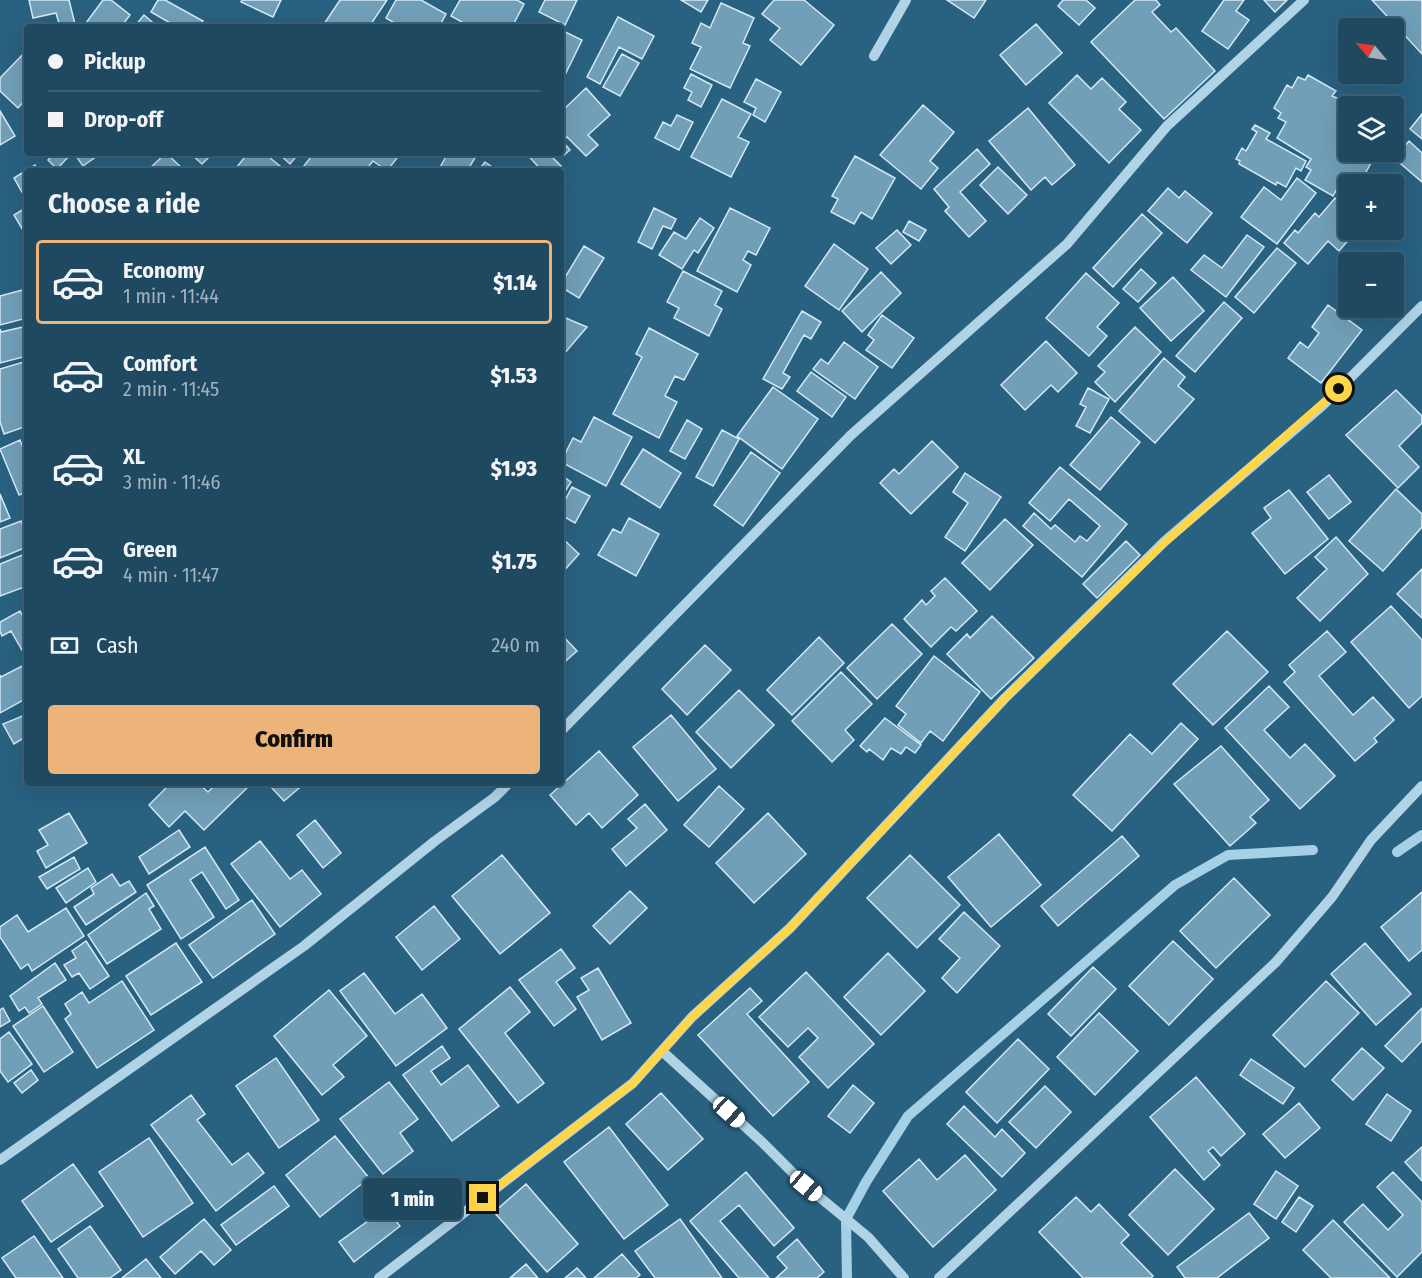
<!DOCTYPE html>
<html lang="en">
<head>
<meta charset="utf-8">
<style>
  :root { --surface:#1f4961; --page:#2c536a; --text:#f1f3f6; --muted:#a1b2bd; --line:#3c6176; --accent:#ecb479 }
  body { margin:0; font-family:"Fira Sans Condensed",sans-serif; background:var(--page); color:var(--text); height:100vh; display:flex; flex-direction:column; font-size:22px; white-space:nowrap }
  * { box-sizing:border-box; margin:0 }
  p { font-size:20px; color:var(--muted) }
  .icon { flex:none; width:33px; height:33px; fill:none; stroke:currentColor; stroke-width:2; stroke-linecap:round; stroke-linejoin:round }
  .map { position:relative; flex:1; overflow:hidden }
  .sheet { position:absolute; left:24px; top:168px; width:540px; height:618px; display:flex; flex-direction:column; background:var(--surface); border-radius:6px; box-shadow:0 6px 24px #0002,0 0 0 2px var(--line) }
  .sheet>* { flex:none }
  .guide { position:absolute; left:24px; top:24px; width:540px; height:132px; border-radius:6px; box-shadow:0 6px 24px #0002,0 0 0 2px var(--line); display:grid; align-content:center; height:132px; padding:0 24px; background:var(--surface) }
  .needle { width:39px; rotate:299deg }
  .tools { position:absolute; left:1338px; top:18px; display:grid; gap:12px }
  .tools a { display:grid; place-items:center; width:66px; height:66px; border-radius:6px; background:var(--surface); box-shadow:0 6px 24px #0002,0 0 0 2px var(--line); font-size:30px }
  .end { position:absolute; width:27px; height:27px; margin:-14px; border:8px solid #ffd54a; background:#111; box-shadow:0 0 0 3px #111 }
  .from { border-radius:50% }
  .bubble { position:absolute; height:42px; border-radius:6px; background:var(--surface); box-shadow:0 6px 24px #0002,0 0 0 2px var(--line); font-size:20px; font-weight:800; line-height:42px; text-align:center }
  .car { position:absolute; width:18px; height:36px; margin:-18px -9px; border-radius:8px; box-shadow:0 0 4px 2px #0007; background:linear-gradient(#fff 24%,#345 0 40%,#fff 0 76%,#345 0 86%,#fff 0) }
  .guide b { display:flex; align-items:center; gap:21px; height:57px; font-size:22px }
  .guide b+b { border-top:2px solid var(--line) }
  .guide i { width:15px; height:15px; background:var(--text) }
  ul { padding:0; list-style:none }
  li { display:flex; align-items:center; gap:18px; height:84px; margin:0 12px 9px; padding:0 12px; border:3px solid transparent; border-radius:6px }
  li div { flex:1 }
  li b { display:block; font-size:22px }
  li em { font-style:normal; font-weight:800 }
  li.active { border-color:var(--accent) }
  li>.icon { width:54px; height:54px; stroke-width:1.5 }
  h2 { padding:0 24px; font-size:27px; line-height:72px }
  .pay { display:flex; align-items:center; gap:15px; height:66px; padding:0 24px; font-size:22px }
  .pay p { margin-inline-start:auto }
  .primary-button { display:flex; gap:12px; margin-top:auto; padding:12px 24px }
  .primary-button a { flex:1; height:69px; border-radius:6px; background:var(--accent); color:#111; font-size:24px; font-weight:800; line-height:69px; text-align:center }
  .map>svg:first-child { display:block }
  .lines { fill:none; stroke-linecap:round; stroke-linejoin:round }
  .stream { stroke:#a6d0e6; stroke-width:10 }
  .building { fill:#719fb8; stroke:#d4e9f5; stroke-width:1.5 }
  .minor { stroke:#b1d3e6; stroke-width:10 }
  .route { stroke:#ffd54a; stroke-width:8 }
</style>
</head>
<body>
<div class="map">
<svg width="1422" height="1278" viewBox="0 0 1422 1278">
  <rect width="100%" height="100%" fill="#296181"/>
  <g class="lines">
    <path class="stream" d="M1397,852L1422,835
      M847,1278L846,1219L866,1182L908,1116L1175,885L1228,855L1313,850"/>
  </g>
  <path class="building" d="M29,0H69L75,24L60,27L56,13L33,18Z
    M103,0H111L130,15L121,27H83Z
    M158,0H165L203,21L199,27H177L151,12Z
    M242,0H281L273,17L241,2Z
    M340,0H387L369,27H322Z
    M396,0H421L446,14L439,27H401L386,18Z
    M460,0H517L524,4L512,27H471L451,16Z
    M545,0H577L565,25L539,12Z
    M681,0H708L701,12Z
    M774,0H804L834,25L801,65L770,40L780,28L762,14Z
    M947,0H986L974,18Z
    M1063,0H1086L1095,8L1079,25L1058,6Z
    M1135,0H1156L1160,5L1152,12L1171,32L1176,28L1215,71L1164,119L1091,42Z
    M1224,0H1244L1236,11L1249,20L1228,49L1202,31Z
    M1264,0H1287L1275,12Z
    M1372,0H1422V54Z
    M721,3L754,18L743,43L750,46L730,88L690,69L701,47L692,43L701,23L710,28Z
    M144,15L158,27H134Z
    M618,17L654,36L642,59L619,47L600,84L587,77Z
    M1036,24L1062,53L1026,85L1000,55Z
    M561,30L582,40L565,75L561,73Z
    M27,50V98L18,108L0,91V78Z
    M622,54L639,63L620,96L603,87Z
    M691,74L712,85L701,107L688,100L692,92L684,88Z
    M1077,75L1091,89L1102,78L1126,102L1119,109L1141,130L1109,163L1049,103Z
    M1308,75L1336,91L1332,96L1356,106H1348V152H1377L1360,183L1345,175L1333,196L1305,180L1311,170L1306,167L1311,159L1277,138L1286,122L1278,118L1281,113L1274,108L1287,85L1292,88L1298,77L1305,80Z
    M756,79L781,92L765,122L753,115L756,108L744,102Z
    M586,88L610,115L588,135L598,145L586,156L567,137L562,141L570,150L564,155L561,152V112Z
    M722,99L751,114L738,137L749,142L731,177L691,157Z
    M923,105L954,132L930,161L938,168L921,189L880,155Z
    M1028,108L1075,165L1052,185L1045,177L1031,190L989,141Z
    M0,111L15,136L0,145Z
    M1422,114V139L1410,129Z
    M677,115L693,122L679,150L655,138L663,122L671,126Z
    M1255,125L1270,133L1266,139L1306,161L1301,171L1296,168L1286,187L1277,182L1276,185L1239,164L1240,161L1236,159L1242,148L1246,151L1257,132L1252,129Z
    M1409,141L1422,153V182L1394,158Z
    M977,149L990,164L960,192L986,221L969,237L945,211L949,207L934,189Z
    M55,153L70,155L57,169L48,160Z
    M74,153H95L97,156L83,166Z
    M166,153L185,171H147Z
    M190,153H213L202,164Z
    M248,153H264L286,171H242L237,167Z
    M278,153H299L290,164Z
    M314,153H398L400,154L387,171L373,161L365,171H300Z
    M448,153H478L467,171H438Z
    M526,153H552L550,155L561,166L555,171H542Z
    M855,156L895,178L872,219L861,212L854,224L831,212L838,199L832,196Z
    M485,162L498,171H478Z
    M35,165L38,171H27V201L14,178Z
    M998,167L1027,195L1008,214L980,185Z
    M1297,178L1316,193L1277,244L1241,217L1264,187L1281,200Z
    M1168,188L1179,198L1185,191L1212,213L1187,243L1148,211Z
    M1335,198L1348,210V230H1357L1339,251L1328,241L1308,264L1284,243L1295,230L1298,233L1315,213L1319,217Z
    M27,207V237L14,215Z
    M654,208L676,219L671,229L663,226L652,249L638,242Z
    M730,208L770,228L756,255L748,251L743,260L751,265L737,292L697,271Z
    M1142,214L1162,233L1113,287L1093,268Z
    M700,218L714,228L698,253L694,250L682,269L659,255L674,232L686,239Z
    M909,221L926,230L919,241L903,232Z
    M897,230L911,245L891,264L876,248Z
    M1247,235L1264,247L1226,297L1191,270L1204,255L1222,268Z
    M834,244L868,269L839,310L805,286Z
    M584,246L604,258L579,298L561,287V284Z
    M1277,248L1296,263L1254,313L1235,297Z
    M1141,269L1156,283L1138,302L1123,289Z
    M683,271L722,291L715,305L722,309L709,336L674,318L679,308L667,302Z
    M881,272L901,293L862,332L842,311Z
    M1086,273L1119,303L1097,327L1107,336L1089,356L1046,318Z
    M1173,277L1204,311L1171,341L1140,308Z
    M26,289L27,318L0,325V296Z
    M1224,302L1242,318L1195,372L1176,356Z
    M1328,305L1362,330L1321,383L1288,358L1300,342L1308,348L1319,333L1312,327Z
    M802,311L821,322L811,339L804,335L783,373L790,377L782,389L763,379Z
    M882,315L914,338L892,368L866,350L874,340L868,335Z
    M561,316L587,327L564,354L561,353Z
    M27,326V356L0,363V329L1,332Z
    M1135,327L1161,352L1115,402L1095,382L1105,372L1098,366Z
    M649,328L698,354L684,380L675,376L665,396L677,402L659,438L613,414L642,357L636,354Z
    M1046,341L1077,373L1058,392L1051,385L1025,410L1001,385Z
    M844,342L878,367L855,399L813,369L821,359L828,364Z
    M1164,358L1185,377L1178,386L1194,399L1155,443L1119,411Z
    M27,361V426L4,434L0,422V369Z
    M811,372L846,397L832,417L797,391Z
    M773,387L818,419L782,469L737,436Z
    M1088,388L1109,399L1090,433L1076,426L1086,407L1080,404Z
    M1396,390L1422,416V423L1399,446L1419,467L1398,488L1346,435Z
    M594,417L632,437L606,486L561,462L573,438L581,442Z
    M1111,417L1140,442L1100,490L1070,465Z
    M687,420L702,429L685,459L670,451Z
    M722,430L739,439L713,486L696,477Z
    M20,440L27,458V492L19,495L0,449Z
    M932,441L958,467L911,514L880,483L894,469L899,474Z
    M643,449L681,473L660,508L621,484Z
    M751,452L780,473L743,526L714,505Z
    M1060,467L1127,524L1082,577L1023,526L1034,513L1051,529L1055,525L1075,542L1080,536L1087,541L1100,526L1069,499L1050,521L1029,503Z
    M965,473L1001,497L965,551L945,537L968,503L953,492Z
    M561,475L571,482L561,498Z
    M1329,475L1351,502L1329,519L1307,492Z
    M572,487L590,496L575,523L561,515V508Z
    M1396,489L1422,514V527L1383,571L1349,541Z
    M1289,490L1328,539L1285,574L1252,533L1271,518L1264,508Z
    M0,494L10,518L0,522Z
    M629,518L659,534L636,576L598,555L613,529L621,533Z
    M1005,519L1033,545L990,590L962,563Z
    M21,521L27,536V547L0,558V529Z
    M561,537L579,554L561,574Z
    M1336,537L1368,574L1320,621L1297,598L1327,569L1315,557Z
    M1126,541L1140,555L1097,598L1083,584Z
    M27,553V586L0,596V564Z
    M1422,569V618L1397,594Z
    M945,578L977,611L956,631L951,627L931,647L904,619L922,600L926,605L935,596L931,591Z
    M1391,606L1422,640V696L1409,708L1351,642Z
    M20,611L27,624V659L11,631L2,636L0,631V622Z
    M992,616L1034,658L991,699L947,654L967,634L970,638Z
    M892,624L922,654L877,699L847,668Z
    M1227,631L1268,672L1213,725L1173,684Z
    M1327,631L1346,652L1319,676L1353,715L1373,697L1394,720L1374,738L1377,742L1355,761L1284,682L1295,672L1289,665Z
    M561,634L577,651L561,665Z
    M819,637L844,663L792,715L767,690Z
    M705,645L731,670L687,715L662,689Z
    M934,656L980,692L943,741L930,731L921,743L898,725L906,714L896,706Z
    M26,664L27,698L0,713V675L1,677Z
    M841,672L872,704L845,730L854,740L832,762L792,721Z
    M1269,686L1289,707L1264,730L1290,758L1305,744L1335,776L1300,809L1225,728Z
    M739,690L774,725L731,768L696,732Z
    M27,714V736L14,744L3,724Z
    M671,715L716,769L678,801L633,747Z
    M885,718L921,745L915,753L906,747L901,754L891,748L883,760L869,749L867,752L860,746Z
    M1181,723L1198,739L1112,831L1073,795L1130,734L1152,754Z
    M1221,746L1269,800L1250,817L1256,823L1230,846L1174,784Z
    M599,751L638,795L602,828L589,813L576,825L550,795Z
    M171,783H198L208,792L217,783H248L250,785L204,830L185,811L169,827L149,805Z
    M278,783H305L284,801L272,788Z
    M719,786L744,809L709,847L684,825Z
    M645,804L667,830L626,866L612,849L637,828L628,819Z
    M69,813L87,843L46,868L37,851L48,845L39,830Z
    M768,813L806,854L754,903L716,863Z
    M315,820L341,853L323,868L297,835Z
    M179,830L190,847L149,874L139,857Z
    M999,834L1041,885L991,927L948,877Z
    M1122,836L1139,856L1058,926L1041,906Z
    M260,841L290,879L302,870L321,894L280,927L231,864Z
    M205,847L239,900L226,909L202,872L190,880L214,917L181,939L147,885Z
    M502,855L550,913L500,954L452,896Z
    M910,855L960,905L917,948L867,898Z
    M74,857L80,869L47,889L39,877Z
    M88,868L96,882L66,903L56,888Z
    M112,874L120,886L129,881L136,892L86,925L74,907L94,894L91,888Z
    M1234,878L1270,915L1216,968L1180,931Z
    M630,891L647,908L610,944L593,926Z
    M1422,892V950L1409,961L1381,927Z
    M146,893L154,906L149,909L161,929L107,964L88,935Z
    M252,900L275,934L213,978L189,945Z
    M434,906L460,939L422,970L396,937Z
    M66,908L84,936L32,971L28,964L21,969L0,937V927L17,915L28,932Z
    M964,912L1000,946L957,993L942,978L960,958L939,939Z
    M86,941L109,976L90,989L79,973L72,977L64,965L76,958L72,951Z
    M1173,941L1213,979L1169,1025L1129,986Z
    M176,943L202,982L151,1015L126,976Z
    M1365,943L1411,994L1376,1025L1331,974Z
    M561,949L575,968L556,982L576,1009L554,1026L519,980Z
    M888,953L925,991L881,1035L844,997Z
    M55,963L66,980L38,998L42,1004L29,1013L25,1007L19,1011L10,996Z
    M1093,967L1116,989L1071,1036L1048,1014Z
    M598,968L631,1023L602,1040L577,997L589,990L581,978Z
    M806,972L874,1044L828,1088L799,1057L818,1038L808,1028L788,1047L759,1017Z
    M364,973L395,1014L422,994L447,1028L396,1066L340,991Z
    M122,981L154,1030L97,1068L65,1019L71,1014L65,1004L82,992L89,1003Z
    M1326,981L1359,1013L1305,1067L1273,1035Z
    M510,987L530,1012L505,1033L544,1083L518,1103L459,1029Z
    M750,988L762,1001L747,1014L809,1082L773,1116L698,1035Z
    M329,990L367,1036L333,1065L344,1077L322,1095L274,1036Z
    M43,1006L73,1052L44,1072L13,1026Z
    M3,1008L10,1021L0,1027V1010Z
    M1422,1008V1041L1402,1062L1385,1046Z
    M1099,1013L1138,1051L1095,1095L1057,1057Z
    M9,1032L32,1064L8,1082L0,1071V1039Z
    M1018,1039L1049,1069L997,1123L966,1092Z
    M442,1046L450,1058L431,1071L441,1085L468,1065L499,1106L452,1141L403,1075Z
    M1362,1048L1384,1068L1353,1100L1332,1080Z
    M276,1058L319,1120L279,1148L236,1086Z
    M1251,1059L1294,1088L1283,1104L1240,1075Z
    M31,1070L38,1080L22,1093L14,1083Z
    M1196,1077L1245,1134L1221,1156L1213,1147L1208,1151L1220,1165L1204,1180L1150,1117Z
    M389,1082L418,1119L400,1133L413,1151L383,1174L340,1119Z
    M853,1085L874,1103L850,1133L828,1116Z
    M1045,1086L1071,1112L1036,1148L1009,1122Z
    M661,1093L703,1139L668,1170L626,1124Z
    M1387,1094L1411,1111L1391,1141L1366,1124Z
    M191,1095L205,1114L197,1120L232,1165L248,1153L264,1173L216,1211L151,1125Z
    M1299,1103L1320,1128L1285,1158L1263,1134Z
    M964,1106L995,1137L1002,1129L1025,1153L1002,1177L947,1124Z
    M609,1127L668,1205L624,1239L564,1162Z
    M335,1136L369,1178L320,1217L286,1175Z
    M149,1138L193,1203L143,1237L99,1172Z
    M1422,1147V1181L1405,1162Z
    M965,1155L996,1190L933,1247L883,1191L919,1159L937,1180Z
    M73,1164L103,1206L51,1242L22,1201Z
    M1175,1169L1214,1209L1168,1255L1129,1215Z
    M1276,1171L1298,1186L1276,1219L1254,1204Z
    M746,1172L794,1228L774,1246L739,1205L720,1221L769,1278H739L690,1221Z
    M1393,1172L1422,1202V1252L1397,1277L1344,1222L1363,1204L1388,1230L1403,1215L1377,1187Z
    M526,1184L578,1244L547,1272L494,1212Z
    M274,1186L289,1206L236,1245L221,1225Z
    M1076,1197L1091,1212L1099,1204L1129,1235L1121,1243L1153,1276L1151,1278H1083L1039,1232Z
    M1299,1197L1313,1206L1296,1232L1282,1222Z
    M386,1208L400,1226L354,1262L339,1242Z
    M1249,1213L1269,1238L1217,1278H1185L1177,1267Z
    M204,1219L231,1250L214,1265L201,1251L175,1274L160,1257Z
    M680,1219L722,1278H655L635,1251Z
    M1333,1220L1390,1278H1331L1303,1250Z
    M90,1226L121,1270L110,1278H78L58,1249Z
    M34,1236L63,1278H16L2,1258Z
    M797,1239L824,1272L817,1278H776L787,1268L777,1257Z
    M622,1254L640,1275L636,1278H594Z
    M146,1259L161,1278H122Z
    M526,1264L538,1278H510Z
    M577,1268L586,1278H565Z"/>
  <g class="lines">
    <path class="minor" d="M874,56L906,0
      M561,731L851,435L1067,244L1167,126L1304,0
      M663,1052L762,1142L806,1186L868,1237L904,1278
      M0,1160L304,946L435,841L495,797L509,783
      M379,1278L633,1083L692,1017L790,928L1005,698L1165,541L1322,406L1422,306
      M939,1278L1276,962L1332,897L1371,840L1422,786"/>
  </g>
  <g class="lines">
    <path class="route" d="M483,1198L633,1083L692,1017L790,928L1005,698L1165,542L1339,389"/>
  </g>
</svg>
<div class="tools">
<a><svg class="needle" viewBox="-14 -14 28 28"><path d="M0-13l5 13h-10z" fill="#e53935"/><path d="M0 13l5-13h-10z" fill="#a1b2bd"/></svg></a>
<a><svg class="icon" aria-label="layers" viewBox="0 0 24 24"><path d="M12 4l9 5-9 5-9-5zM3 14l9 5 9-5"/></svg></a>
<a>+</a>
<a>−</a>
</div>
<i class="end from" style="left:1339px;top:389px"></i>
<i class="end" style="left:483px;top:1198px"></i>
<div class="bubble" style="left:363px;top:1178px;width:99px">1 min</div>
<i class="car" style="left:729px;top:1112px;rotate:132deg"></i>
<i class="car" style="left:806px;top:1186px;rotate:130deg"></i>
<div class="guide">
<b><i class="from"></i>Pickup</b>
<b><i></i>Drop-off</b>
</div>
<section class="sheet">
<h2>Choose a ride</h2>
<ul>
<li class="active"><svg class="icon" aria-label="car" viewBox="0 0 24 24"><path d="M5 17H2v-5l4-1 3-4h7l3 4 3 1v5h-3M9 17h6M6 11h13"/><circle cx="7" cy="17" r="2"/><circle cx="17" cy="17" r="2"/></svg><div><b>Economy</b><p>1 min · 11:44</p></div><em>$1.14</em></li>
<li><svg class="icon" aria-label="car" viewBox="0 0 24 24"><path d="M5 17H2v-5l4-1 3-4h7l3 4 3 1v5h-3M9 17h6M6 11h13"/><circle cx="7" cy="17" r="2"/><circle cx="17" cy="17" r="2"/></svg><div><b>Comfort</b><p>2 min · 11:45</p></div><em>$1.53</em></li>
<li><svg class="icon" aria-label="car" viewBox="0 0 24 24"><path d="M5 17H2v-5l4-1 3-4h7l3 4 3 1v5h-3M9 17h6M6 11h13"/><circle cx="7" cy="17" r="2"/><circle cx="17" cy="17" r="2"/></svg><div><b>XL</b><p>3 min · 11:46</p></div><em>$1.93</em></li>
<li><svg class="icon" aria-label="car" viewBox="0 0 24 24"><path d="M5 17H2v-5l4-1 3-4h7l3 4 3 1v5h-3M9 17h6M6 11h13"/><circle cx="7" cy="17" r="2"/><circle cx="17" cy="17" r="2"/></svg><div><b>Green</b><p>4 min · 11:47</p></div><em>$1.75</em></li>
</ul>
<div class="pay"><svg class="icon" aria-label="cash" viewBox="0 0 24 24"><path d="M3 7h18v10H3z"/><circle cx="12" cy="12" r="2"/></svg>Cash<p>240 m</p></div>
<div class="primary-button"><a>Confirm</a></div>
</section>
</div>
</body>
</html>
